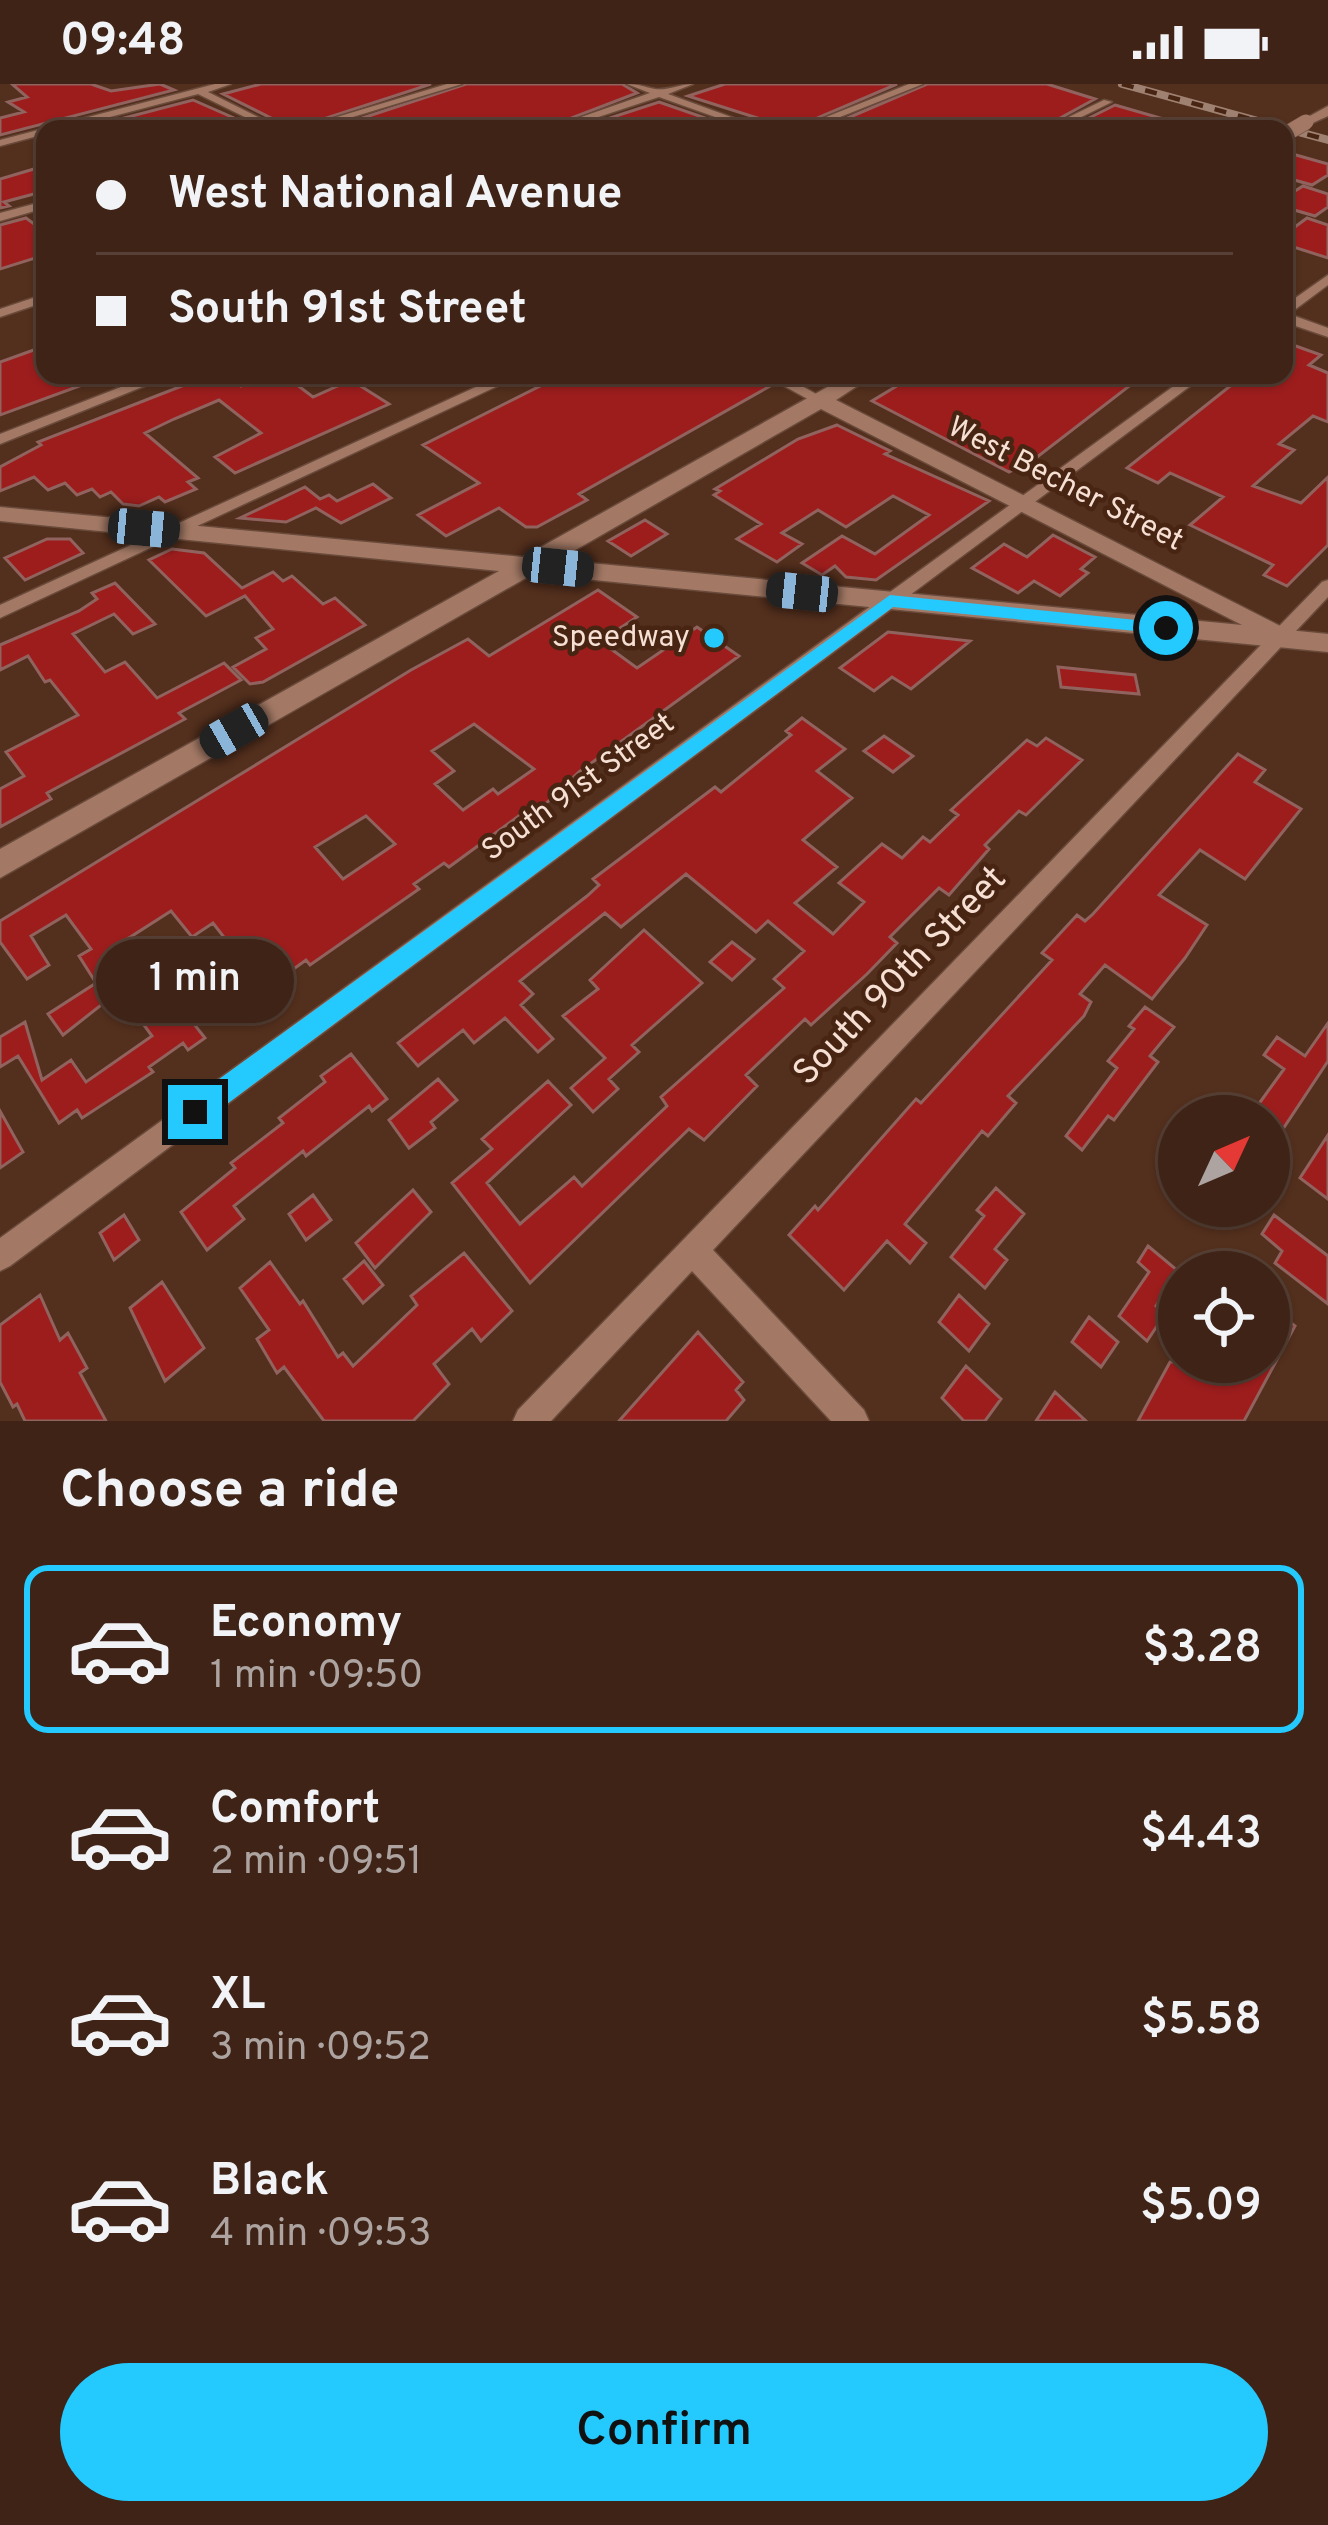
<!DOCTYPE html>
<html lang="en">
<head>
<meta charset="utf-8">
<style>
  :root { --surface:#3e2316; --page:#492f23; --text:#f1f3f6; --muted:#ada4a1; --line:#574035; --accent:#24c9fe }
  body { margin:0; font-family:Overpass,sans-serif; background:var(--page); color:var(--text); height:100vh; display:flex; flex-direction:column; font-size:45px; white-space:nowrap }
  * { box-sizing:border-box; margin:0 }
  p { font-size:39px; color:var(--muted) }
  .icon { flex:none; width:66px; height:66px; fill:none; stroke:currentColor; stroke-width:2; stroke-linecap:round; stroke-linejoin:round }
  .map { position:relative; height:1337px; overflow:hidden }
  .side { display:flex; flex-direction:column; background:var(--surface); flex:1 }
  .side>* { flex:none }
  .hud { position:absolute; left:36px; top:36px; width:1257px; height:264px; border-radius:24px; box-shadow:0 3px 9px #0004,0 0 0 3px var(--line); display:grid; align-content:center; height:264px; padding:0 60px; background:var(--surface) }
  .needle { width:78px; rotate:46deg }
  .tools { position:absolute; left:1158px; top:1011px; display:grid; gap:24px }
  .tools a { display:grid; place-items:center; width:132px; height:132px; border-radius:50%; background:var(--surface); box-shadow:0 3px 9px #0004,0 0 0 3px var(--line); font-size:60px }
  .end { position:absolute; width:54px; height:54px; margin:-27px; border:15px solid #24c9fe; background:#111; box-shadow:0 0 0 6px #111 }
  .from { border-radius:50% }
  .bubble { position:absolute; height:84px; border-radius:42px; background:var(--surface); box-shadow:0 3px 9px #0004,0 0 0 3px var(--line); font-size:39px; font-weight:600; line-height:84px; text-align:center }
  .car { position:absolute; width:36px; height:72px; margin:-36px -18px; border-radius:15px; box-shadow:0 0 9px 3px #0007; background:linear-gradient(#222 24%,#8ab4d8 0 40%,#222 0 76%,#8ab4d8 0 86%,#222 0) }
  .hud b { display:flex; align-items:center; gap:42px; height:114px; font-size:45px }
  .hud b+b { border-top:3px solid var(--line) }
  .hud i { width:30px; height:30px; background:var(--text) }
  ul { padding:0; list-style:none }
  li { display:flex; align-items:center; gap:36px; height:168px; margin:0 24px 18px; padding:0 36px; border:6px solid transparent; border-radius:24px }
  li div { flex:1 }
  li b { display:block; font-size:45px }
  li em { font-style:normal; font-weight:600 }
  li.on { border-color:var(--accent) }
  li>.icon { width:108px; height:108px; stroke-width:1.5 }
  h2 { padding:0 60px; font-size:54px; line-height:144px }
  .primary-button { display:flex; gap:24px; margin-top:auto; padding:24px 60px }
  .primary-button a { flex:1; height:138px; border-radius:72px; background:var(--accent); color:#111; font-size:48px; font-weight:600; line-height:138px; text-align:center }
  .status { display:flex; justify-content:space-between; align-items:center; height:84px; padding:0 60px; background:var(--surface); direction:ltr }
  .status svg { height:33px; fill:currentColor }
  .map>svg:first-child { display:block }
  .building { fill:#9d1d1d; stroke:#91635e; stroke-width:3; fill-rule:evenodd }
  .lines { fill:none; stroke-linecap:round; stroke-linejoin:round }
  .street-casing { stroke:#694a3b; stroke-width:3 }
  .secondary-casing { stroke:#694a3b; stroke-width:3 }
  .street { fill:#a37965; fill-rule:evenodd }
  .secondary { fill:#a37965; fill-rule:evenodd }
  .rail-casing { stroke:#9f8172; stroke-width:8 }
  .rail { stroke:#482513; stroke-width:4.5; stroke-dasharray:12; stroke-linecap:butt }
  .secondary-bridge-casing { stroke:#694a3b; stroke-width:16; stroke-linecap:butt }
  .secondary-bridge { stroke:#a37965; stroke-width:15 }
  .route { fill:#24c9fe }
  .poi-dot { fill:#24c9fe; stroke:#482513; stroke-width:4.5 }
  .labels { text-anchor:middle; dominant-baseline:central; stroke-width:9; stroke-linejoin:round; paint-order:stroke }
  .street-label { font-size:30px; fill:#f6dfd3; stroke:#482513 }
  .poi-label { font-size:30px; fill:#f6dfd3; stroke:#482513; text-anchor:end }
  .near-street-label { font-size:36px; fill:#f6dfd3; stroke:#482513 }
</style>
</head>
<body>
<div class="status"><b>09:48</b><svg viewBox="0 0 49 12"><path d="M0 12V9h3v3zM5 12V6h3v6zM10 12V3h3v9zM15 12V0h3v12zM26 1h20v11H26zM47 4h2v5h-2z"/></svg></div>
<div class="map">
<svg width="1328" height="1337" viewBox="0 0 1328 1337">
  <rect width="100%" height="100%" fill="#532f1d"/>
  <path class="building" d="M12,0H91L111,7L160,0L174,6L0,51V34L24,28L8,18L27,13Z
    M261,0H431L293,45L223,10Z
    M466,0H622L637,9L543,45H329Z
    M725,0H897L792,45L688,12Z
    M927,0H1047L1095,15L1040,45H822Z
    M193,16L259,45H82Z
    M659,18L711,36L687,45H576Z
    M1115,21L1181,40L1180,45H1067Z
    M1296,71L1328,80V91L1312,101L1284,93V77Z
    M34,85L45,93V107L4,118L9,122L0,124V95Z
    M1303,102L1328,110V123L1315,132L1284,123V114Z
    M26,134L45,148V171L0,185V141Z
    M1307,134L1328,141V174L1284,160V151Z
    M1293,261L1321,271L1309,281L1328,289V338L1313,332L1279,360L1294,366L1253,402L1301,419L1328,393V461L1287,502L1264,491L1273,481L1190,441L1223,413L1170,389L1158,399L1127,384L1244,291H1284V268Z
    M45,262V291L104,293L0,331V278Z
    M227,291L241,302L267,291H284L313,313L351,296L389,320L235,389L215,373L261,349L219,316L174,335L145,349L198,394L188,398L196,405L165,418L159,413L139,422L123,420L111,408L100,413L92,405L77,411L65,399L48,406L34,393L0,407V383L41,361L38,358L192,298Z
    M530,291H760L772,301L579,410L587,416L537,443H526L499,424L446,452L418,431L479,399L423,361L544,300Z
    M915,291H1110L1132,300L1032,377L1009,388L872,317Z
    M837,341L890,367L885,370L989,417L876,496L846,493L835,482L822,491L802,479L842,452L875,470L929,431L893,412L846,443L818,426L782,449L802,460L777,478L737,455L761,440L714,411L720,407L715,405L798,355Z
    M373,400L391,414L341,439L316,424L286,438L240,434L305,403L320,415L329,411L337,417Z
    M645,436L667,450L631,472L608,457Z
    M1053,451L1095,473L1081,485L1088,489L1060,512L1034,497L1018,509L972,484L1004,460L1027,473Z
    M47,455H70L83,469L25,496L5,474Z
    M172,465L204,469L242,504L273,488L283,497L292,492L323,520L335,514L365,541L263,598L250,600L233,583L266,565L256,554L273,545L245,512L206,532L149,476Z
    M115,499L155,540L133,550L114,530L73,550L105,588L125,578L157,614L224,579L241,596L179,629L185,635L47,709L51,715L0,743V705L24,692L6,668L78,631L50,596L45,598L28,572L0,586V561L79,527L97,515L92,509Z
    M598,506L637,533L600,557L637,584L697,543L739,572L579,688L537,728L531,723L449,783L444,779L414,800L419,805L310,881L306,876L270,902L274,906L258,917L225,878L237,870L213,839L192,853L171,827L118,861L161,918L171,911L205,954L188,966L183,959L149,983L153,988L82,1034L77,1026L59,1039L18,972L0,983V953L25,938L42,996L71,976L86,998L152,952L119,907L63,951L48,930L96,899L79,872L91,865L66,831L31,852L49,881L27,895L0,858V837L411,586L468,555L489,572ZM474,640L534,685L498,710L493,705L463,726L435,700L454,687L432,667ZM366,732L395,760L343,795L315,763Z
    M888,548L970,557L911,605L892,593L874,607L840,584Z
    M1058,583L1135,591L1139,610L1061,603Z
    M802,634L845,665L817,687L852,714L803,756L837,783L795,819L833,850L864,818L839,799L882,760L902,774L923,753L930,758L958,731L951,726L1027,656L1037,662L1046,654L1082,676L1026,731L1019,727L985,761L989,765L949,811L939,804L890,853L897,859L867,890L811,941L805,935L746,991L757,1002L704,1056L689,1045L530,1199L452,1099L492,1065L482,1055L548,997L571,1021L487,1099L520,1140L574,1093L582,1102L667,1022L661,1013L784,904L774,895L804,867L768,837L756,848L686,790L621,843L605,829L520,897L533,910L521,921L553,955L538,968L505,934L474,959L463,946L418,982L398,959L587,812L599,801L593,795L715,703L721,708L791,651L786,647Z
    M884,652L913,672L893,688L864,667Z
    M1238,670L1265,686L1255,698L1301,725L1245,795L1200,766L1159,811L1207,841L1185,874L1152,915L1105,881L1080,910L1091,918L1084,932L1008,1012L1016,1019L988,1052L982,1047L905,1140L926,1159L910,1179L887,1157L844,1206L789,1151L815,1122L818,1126L916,1015L921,1019L1052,876L1042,869L1077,831L1085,837L1092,831Z
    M644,846L702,899L632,961L639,968L609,995L618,1005L593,1028L571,1004L605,974L563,932L598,905L590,896Z
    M732,858L754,875L732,896L710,878Z
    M1145,923L1174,943L1150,972L1158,978L1114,1036L1108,1032L1082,1066L1066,1052L1117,984L1108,977L1134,945L1129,942Z
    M1328,939V977L1269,1066V1029L1258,1021L1284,985L1264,971L1277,953L1305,972Z
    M351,970L387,1015L372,1027L369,1022L306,1072L303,1067L234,1122L244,1135L207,1166L181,1128L235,1084L231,1079L283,1039L279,1034L325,998L321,992Z
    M438,995L457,1016L431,1038L435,1044L409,1064L389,1036Z
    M0,1027L23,1068L0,1084Z
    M1328,1051V1115L1300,1094Z
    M996,1104L1024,1130L995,1165L1007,1176L985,1204L951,1173L984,1132L977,1126Z
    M413,1106L431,1128L375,1184L356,1159Z
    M313,1111L331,1136L306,1156L289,1130Z
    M124,1131L139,1156L114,1176L100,1149Z
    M1274,1131L1328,1172V1220L1275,1179L1282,1167L1262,1150Z
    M1148,1162L1178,1187L1156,1222L1165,1230L1147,1257L1119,1232L1149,1188L1138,1178Z
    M464,1169L512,1227L481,1257L472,1245L434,1280L449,1300L413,1337H324L284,1283L277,1289L257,1255L269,1246L240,1204L270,1178L300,1220L303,1217L338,1273L343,1269L353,1282L417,1221L411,1212Z
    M364,1177L383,1201L363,1219L344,1195Z
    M162,1198L204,1264L165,1297L130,1224Z
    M40,1211L60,1256L68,1249L87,1284L80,1289L106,1337H25L17,1320L13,1323L0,1298V1241Z
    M959,1211L989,1240L969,1267L939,1238Z
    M1269,1222L1295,1242L1244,1337H1138L1170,1278H1269Z
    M1089,1233L1118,1258L1101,1283L1072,1258Z
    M698,1248L743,1298L736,1306L744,1316L726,1337H619Z
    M966,1282L1001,1315L985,1337H964L942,1314Z
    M1055,1308L1086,1337H1036Z"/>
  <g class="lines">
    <defs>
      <path id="street" d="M215,0H231L208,8L282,45H269L198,10L64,45H45V50L0,62V56Z
        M447,0H462L313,45H297Z
        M627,0C638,0 645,3 655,5C667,7 680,0 693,0L668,10L764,45H749L659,13L562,45H547L650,9Z
        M909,0H923L810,45H796Z
        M1104,16L1112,18L1057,45H1044Z
        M45,117V124L0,137V129Z
        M1328,191V201L1289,230L1328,244V253L1284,238V222Z
        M45,210V218L0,233V225Z
        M152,291H172L0,360V350Z
        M502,291H521L0,534V521Z
        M764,291H782L827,316L815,319Z
        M1189,291H1205L10,1182L0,1187V1154Z
        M1328,496V513L713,1166L864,1326L869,1337H831L692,1187L551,1337H513L518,1326L1322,498Z"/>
      <path id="secondary" d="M1328,22V32L1306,42L1299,38Z
        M849,291H874L836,316L1288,546L1328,550V568L533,490L0,794V765L499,487L0,437V423L523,473ZM821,325L1242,541L558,476Z"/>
    </defs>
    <use href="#street" class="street-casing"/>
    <use href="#secondary" class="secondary-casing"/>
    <use href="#street" class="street"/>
    <use href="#secondary" class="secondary"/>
    <defs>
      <path id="rail" d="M1122,0L1328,56"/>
    </defs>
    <use href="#rail" class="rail-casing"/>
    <use href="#rail" class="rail"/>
    <defs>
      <path id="secondary-bridge" d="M1284,51L1306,38"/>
    </defs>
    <use href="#secondary-bridge" class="secondary-bridge-casing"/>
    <use href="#secondary-bridge" class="secondary-bridge"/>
  </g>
  <path class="route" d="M890,511L1166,539L1175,544L1166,550L893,523L204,1037L195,1040L186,1037L182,1028L186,1019Z"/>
  <circle class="poi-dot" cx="714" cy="554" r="12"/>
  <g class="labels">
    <g class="street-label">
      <text transform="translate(1065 401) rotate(27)">West Becher Street</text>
      <text transform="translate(579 704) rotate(-36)">South 91st Street</text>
    </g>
    <g class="poi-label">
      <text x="690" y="554">Speedway</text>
    </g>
    <g class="near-street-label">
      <text transform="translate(901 893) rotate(-46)">South 90th Street</text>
    </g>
  </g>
</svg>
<div class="tools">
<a><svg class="needle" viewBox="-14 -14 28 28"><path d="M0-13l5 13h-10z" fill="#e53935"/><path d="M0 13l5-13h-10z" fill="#ada4a1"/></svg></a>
<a><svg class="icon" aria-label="locate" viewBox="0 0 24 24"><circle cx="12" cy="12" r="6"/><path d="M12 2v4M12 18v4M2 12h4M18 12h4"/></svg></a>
</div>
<i class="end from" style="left:1166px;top:544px"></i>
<i class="end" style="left:195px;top:1028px"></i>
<div class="bubble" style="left:96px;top:855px;width:198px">1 min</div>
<i class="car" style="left:144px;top:444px;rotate:95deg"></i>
<i class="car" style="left:558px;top:483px;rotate:96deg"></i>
<i class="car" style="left:802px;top:508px;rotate:276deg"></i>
<i class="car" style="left:234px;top:647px;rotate:240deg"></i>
<div class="hud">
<b><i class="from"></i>West National Avenue</b>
<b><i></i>South 91st Street</b>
</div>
</div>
<section class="side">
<h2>Choose a ride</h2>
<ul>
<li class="on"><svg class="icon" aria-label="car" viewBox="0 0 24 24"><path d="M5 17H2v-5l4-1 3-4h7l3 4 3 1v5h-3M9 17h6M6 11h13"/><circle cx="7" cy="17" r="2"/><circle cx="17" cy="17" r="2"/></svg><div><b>Economy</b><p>1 min · 09:50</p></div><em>$3.28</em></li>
<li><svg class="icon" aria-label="car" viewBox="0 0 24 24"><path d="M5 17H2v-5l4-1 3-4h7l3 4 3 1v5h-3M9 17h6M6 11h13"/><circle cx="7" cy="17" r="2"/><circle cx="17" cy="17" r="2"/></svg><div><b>Comfort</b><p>2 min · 09:51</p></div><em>$4.43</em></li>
<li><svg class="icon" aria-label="car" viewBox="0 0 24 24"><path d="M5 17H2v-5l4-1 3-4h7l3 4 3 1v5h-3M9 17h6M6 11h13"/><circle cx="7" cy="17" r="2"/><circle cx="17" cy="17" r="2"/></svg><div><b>XL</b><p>3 min · 09:52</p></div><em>$5.58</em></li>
<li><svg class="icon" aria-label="car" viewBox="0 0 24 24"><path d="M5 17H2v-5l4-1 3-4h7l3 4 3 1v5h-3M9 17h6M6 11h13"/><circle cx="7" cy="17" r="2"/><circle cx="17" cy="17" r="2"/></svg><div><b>Black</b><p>4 min · 09:53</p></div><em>$5.09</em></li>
</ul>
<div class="primary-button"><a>Confirm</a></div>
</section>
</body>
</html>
